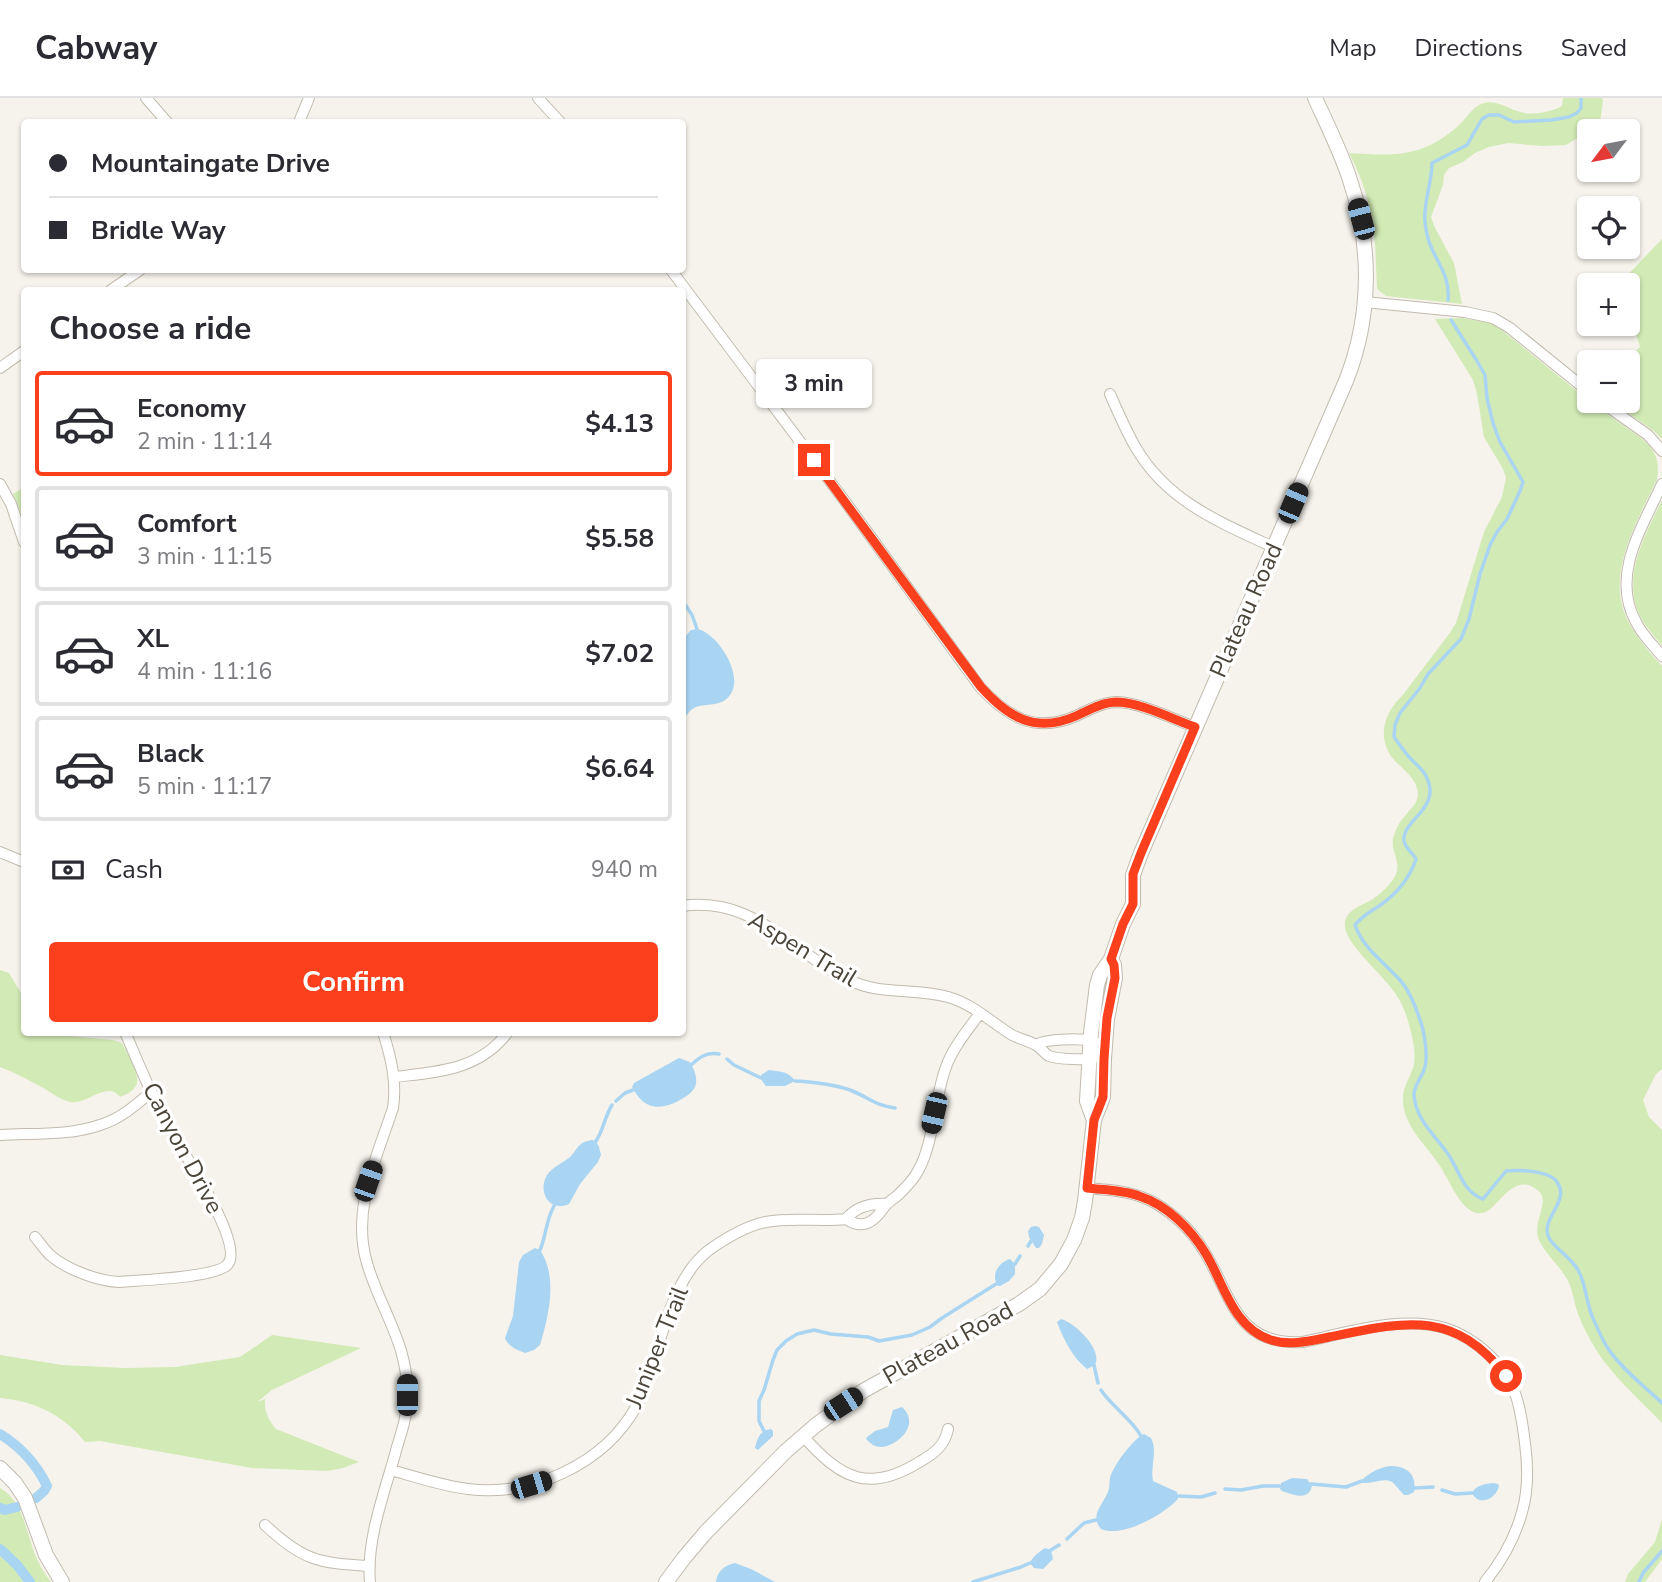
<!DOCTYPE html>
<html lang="en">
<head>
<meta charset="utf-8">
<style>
  :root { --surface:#fff; --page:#f2f2f3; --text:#2b2b33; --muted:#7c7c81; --line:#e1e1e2; --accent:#fc3f1d }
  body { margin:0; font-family:"Nunito Sans",sans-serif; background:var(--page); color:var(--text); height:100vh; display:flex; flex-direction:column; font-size:26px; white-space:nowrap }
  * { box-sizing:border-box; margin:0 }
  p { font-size:23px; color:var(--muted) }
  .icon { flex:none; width:38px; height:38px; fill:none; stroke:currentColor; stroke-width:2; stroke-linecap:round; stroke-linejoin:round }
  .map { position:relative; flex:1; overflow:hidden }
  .sheet { position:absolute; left:21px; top:189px; width:665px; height:749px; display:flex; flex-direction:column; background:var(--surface); border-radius:7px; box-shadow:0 2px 5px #0004 }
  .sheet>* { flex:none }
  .top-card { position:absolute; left:21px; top:21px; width:665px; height:154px; border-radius:7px; box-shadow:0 2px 5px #0004; display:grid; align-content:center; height:154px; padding:0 28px; background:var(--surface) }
  .needle { width:46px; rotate:238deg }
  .tools { position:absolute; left:1577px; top:21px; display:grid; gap:14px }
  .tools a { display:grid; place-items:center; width:63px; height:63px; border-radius:7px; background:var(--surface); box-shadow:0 2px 5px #0004; font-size:35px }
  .end { position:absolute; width:32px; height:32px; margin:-16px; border:9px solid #fc3f1d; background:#fff; box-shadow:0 0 0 4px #fff }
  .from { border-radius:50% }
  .bubble { position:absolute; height:49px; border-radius:7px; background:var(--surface); box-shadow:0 2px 5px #0004; font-size:23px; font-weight:700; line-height:49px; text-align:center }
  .car { position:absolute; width:21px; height:42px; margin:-21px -10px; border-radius:9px; box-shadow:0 0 5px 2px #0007; background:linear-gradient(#222 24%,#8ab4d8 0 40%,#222 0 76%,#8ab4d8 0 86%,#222 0) }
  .top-card b { display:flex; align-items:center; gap:24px; height:66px; font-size:26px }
  .top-card b+b { border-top:2px solid var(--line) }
  .top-card i { width:18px; height:18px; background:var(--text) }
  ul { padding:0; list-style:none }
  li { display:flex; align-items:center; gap:21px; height:105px; margin:0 14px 10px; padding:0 14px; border:4px solid var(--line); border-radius:7px }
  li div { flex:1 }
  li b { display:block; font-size:26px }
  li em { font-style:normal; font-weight:700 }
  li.active { border-color:var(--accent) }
  li>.icon { width:63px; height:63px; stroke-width:1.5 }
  h2 { padding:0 28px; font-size:32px; line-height:84px }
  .pay { display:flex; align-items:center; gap:18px; height:77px; padding:0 28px; font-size:26px }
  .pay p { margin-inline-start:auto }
  .button { display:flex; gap:14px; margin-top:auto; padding:14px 28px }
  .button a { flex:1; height:80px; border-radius:7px; background:var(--accent); color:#fff; font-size:28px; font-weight:700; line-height:80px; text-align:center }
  header { display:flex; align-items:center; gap:42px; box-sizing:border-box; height:98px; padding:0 35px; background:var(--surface); border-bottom:2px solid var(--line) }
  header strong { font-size:33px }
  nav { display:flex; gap:38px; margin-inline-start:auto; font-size:24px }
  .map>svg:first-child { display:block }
  .green { fill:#d2eab5 }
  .water { fill:#a9d4f2 }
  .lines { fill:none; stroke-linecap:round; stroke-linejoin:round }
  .stream { stroke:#a9d4f2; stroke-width:3.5 }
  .canal { stroke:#a9d4f2; stroke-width:10 }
  .minor-casing { stroke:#c2bbae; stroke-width:12 }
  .tertiary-casing { stroke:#c2bbae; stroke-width:16 }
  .minor { stroke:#fff; stroke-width:10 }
  .tertiary { stroke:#fff; stroke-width:14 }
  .route { stroke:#fc3f1d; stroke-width:9 }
  .labels { text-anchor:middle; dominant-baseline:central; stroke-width:7; stroke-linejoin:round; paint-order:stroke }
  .street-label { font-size:24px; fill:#4b4439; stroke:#fff }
</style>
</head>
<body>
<header>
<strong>Cabway</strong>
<nav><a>Map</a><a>Directions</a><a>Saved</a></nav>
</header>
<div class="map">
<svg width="1662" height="1484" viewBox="0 0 1662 1484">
  <rect width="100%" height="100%" fill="#f6f3ec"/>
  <path class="green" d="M1563,0H1602L1603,3L1600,24L1588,34L1566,47L1542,48L1508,45L1489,49L1475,55L1463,64L1449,70L1444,77L1443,87L1431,119L1435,130L1454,165L1462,206L1386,198L1377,191C1376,172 1376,153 1374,135C1371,107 1362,79 1349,55C1393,58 1420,60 1456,30C1466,22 1471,9 1484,5C1498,1 1511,13 1525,15C1536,17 1553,13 1562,8Z
    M1662,141V341L1654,333L1611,303H1628V264H1624L1640,249L1628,212V187H1618Z
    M1463,220L1490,225L1497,228L1589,303L1645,343C1656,354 1660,365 1657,381C1637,425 1603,477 1629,525C1638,541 1650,555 1662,568V971L1656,976L1643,1002L1649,1019L1662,1032V1325C1638,1300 1609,1275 1592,1245C1587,1236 1582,1226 1578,1216C1574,1205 1573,1192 1567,1181C1559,1167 1546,1157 1539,1142C1532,1125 1548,1107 1541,1096C1539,1092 1533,1089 1529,1087C1500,1080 1492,1137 1463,1106C1453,1094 1447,1078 1438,1065C1425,1046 1403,1027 1403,1002C1402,989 1411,979 1414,966C1417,952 1408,918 1401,905C1390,881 1348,851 1345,829C1343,812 1362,808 1373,801C1377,798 1382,794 1385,791C1411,766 1387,757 1394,737C1396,731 1400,723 1404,719C1410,711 1417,707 1418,697C1418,682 1405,673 1395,663C1376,642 1383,616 1402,598L1449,536L1456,525L1484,434L1502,399L1506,380L1503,371L1484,339L1477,296L1473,282L1435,221Z
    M24,389V423L13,396Z
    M1662,402V547C1653,537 1642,525 1637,511C1624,473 1646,436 1662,402Z
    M0,872L9,875L24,900V934L53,935L57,937L113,942L122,945C127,955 143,980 135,989C132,994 125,997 120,999C107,982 88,1007 70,1004C61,1002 53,996 45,991C30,983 16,975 0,969Z
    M272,1237L361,1250L272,1292L257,1304L265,1301C264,1313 268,1322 276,1331L359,1364L343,1370L327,1373L252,1370L100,1343L85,1344C64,1317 34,1303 0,1300V1257L62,1267L125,1270L175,1269L240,1259Z
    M0,1390C22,1402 26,1432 34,1454C38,1465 44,1475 51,1484H0Z
    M1662,1421V1461L1645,1484H1625L1628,1476L1655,1444Z"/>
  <path class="water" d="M697,531C717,534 745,578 730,597C721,610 706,604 694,610C690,612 686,618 683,622V541L691,532Z
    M679,960L690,964C700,982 699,992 680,1002C660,1013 644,1012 632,989L634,985Z
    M769,972C779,973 790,974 795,983L785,988H766L762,983L761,977Z
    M592,1042L596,1043L599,1049L601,1057L598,1064L580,1086L569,1106C552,1114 539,1098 545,1081C549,1070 562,1066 570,1059C574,1055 577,1049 581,1046C585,1043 588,1043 592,1042Z
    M1035,1128L1039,1129L1044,1137L1042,1146L1039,1150H1036L1029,1139L1028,1133L1031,1129Z
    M535,1150L540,1152C558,1179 549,1217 540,1247L534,1252L525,1255C518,1252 508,1249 505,1240L513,1218L519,1164L523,1157Z
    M1010,1161L1015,1166V1176L1009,1183L1000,1188H998C990,1177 999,1164 1010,1161Z
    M1061,1221C1074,1224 1100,1249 1096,1264C1095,1268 1091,1269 1087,1271C1072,1259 1064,1242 1057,1224Z
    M902,1309C921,1326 898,1348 881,1349C874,1349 870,1345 866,1341L867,1339L875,1333L888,1329L893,1312Z
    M771,1331L773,1333V1338L760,1350L758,1352L755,1350C757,1341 760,1332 771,1331Z
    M1144,1336L1151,1340C1158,1353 1150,1368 1153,1383L1177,1394L1178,1401C1163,1417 1123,1440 1101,1431C1090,1418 1101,1409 1107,1396C1110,1391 1109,1386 1110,1380C1113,1368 1132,1342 1144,1336Z
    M1390,1368C1407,1368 1417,1376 1414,1394L1408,1397H1404C1400,1393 1396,1387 1392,1384C1384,1379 1372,1386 1363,1385V1381C1372,1373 1379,1370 1390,1368Z
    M1292,1380L1307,1381L1312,1388C1309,1403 1293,1397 1282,1393L1280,1391L1281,1385Z
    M1493,1385L1498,1386L1499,1388C1496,1401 1479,1409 1472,1395C1476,1387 1485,1386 1493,1385Z
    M1045,1450L1051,1452L1053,1461L1043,1471L1034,1470L1030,1465C1033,1458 1039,1454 1045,1450Z
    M735,1465L751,1471L775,1484H716C717,1473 725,1467 735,1465Z"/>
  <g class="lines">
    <path class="stream" d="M1448,202C1450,180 1440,169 1432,151C1428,143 1426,133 1425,124C1423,105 1432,85 1432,65L1467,47L1482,21L1489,17H1499L1514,24L1551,22L1569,19L1577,15L1581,10V0
      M1451,222L1477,263L1485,277L1487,300L1493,325L1500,344L1523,384L1520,393L1507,421L1497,434L1490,447L1480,476L1469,521L1461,541L1428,576L1420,590L1400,615L1395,627L1394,639C1400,647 1405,655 1412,662C1417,667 1423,672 1426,678C1443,711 1401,722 1404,743C1405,750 1413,755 1416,761C1410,779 1397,795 1382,806C1372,813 1363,817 1355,827C1363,850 1383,863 1399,881C1409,892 1414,905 1419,919C1424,931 1429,959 1424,972C1421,980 1414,988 1414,996C1415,1021 1435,1037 1448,1056C1459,1072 1463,1094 1483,1101L1506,1073C1519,1072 1549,1072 1557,1084C1571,1104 1539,1121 1549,1140C1555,1151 1571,1159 1578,1172C1586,1186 1586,1203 1592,1218C1597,1229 1602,1242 1609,1252C1623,1272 1644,1288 1662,1305
      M682,502L692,517L697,531
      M727,961L734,967L761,980
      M691,967C700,959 706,954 719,956
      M795,983C813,984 833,986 850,992C868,999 874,1007 895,1010
      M616,1003L625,995L633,992
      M596,1043C604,1031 604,1020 612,1007
      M1028,1148L1031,1143
      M540,1152C546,1138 546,1122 554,1108
      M1015,1166L1020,1158
      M1094,1267L1098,1285
      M1101,1292C1112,1309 1131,1320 1141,1338
      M764,1333L759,1323V1303L764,1292L773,1262L777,1252L786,1243L797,1236L814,1232L831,1236L868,1239L879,1243L912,1237L930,1229L942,1220L996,1186
      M1311,1386L1346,1389L1362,1383
      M1415,1390L1433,1389
      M1225,1391L1241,1392L1263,1388H1280
      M1442,1392L1455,1396L1472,1395
      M1178,1398L1201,1399L1215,1395
      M1067,1441L1084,1425L1096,1422
      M1051,1452L1059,1447
      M973,1484L1021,1469L1030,1465
      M1639,1484L1643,1475L1662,1453"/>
    <path class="canal" d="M0,1336C21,1349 36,1365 47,1388L44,1393L36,1400
      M0,1410L5,1412L17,1409
      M0,1451L17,1467L30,1484"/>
    <defs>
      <path id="minor" d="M146,0L167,24
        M538,0L560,24
        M299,24L309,0
        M671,172L844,402L980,589C1008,619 1035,636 1076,618C1089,612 1103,604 1117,604C1142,605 1172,621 1195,629
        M111,192L140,172
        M1365,204L1465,214L1493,220L1510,230L1589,294
        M0,270L24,253
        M1110,296C1118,314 1126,333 1136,350C1167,403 1219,424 1273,449
        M1600,303L1648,337L1662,353
        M0,386L11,406L24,444
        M1662,386C1643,428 1610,477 1636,524C1642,537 1653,547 1662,558
        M0,754L24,764
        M682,808C740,800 773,833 817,863C827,870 837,877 849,882C882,898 914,889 948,899C973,906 991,924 1012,937C1020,941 1029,943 1036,947C1041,950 1044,955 1049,958C1057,961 1089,963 1096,959C1097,959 1104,953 1105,952C1101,948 1097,944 1091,943C1080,940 1044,941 1036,947
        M394,979C436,974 479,973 508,934
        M0,1037C32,1035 69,1038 100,1027C120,1021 136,1007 151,994
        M1087,1090C1110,1092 1134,1093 1155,1105C1175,1117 1192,1133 1204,1153C1232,1198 1235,1248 1303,1244C1347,1235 1401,1217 1445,1230C1476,1240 1506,1267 1516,1298C1521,1313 1523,1329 1525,1345C1528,1368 1529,1391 1522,1414C1515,1440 1502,1463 1485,1484
        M846,1121C856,1109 871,1105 887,1106
        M35,1139C40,1145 44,1151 50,1157C66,1171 97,1183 119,1184C139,1182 218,1180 228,1166C245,1144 177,1046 165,1022C150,994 138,964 125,934
        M803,1338C841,1381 869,1396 921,1363C935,1355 945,1347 948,1331
        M391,1372C416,1379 442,1388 468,1391C532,1399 604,1366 636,1309C645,1292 650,1272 656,1254C668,1218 678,1176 709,1152C726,1140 746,1128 766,1124C792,1119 820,1124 846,1121C864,1133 875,1123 885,1108C888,1104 893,1101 897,1098C905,1090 913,1083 918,1073C934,1045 934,1001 946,969C953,949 968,932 980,915
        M265,1427C303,1463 319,1465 369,1468
        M370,1484C366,1440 386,1391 397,1349C402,1333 407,1318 407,1302C410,1247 381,1214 367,1165C351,1112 377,1059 393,1010C397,983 391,960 383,934"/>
      <path id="tertiary" d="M1094,1022L1087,1003L1091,935L1097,887L1100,877L1111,861L1123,826L1133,806V777L1141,755L1346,283C1372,217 1372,146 1349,79C1340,52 1327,26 1315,0
        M0,1370L15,1385L25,1400L46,1457L62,1484
        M666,1484L684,1460L706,1434L786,1353L816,1327L863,1293L1019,1206L1040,1191L1061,1166L1074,1142L1082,1120L1085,1103L1094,1022L1103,999L1104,961L1107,921L1115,880L1114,867L1111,861"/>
    </defs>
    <use href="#minor" class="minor-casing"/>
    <use href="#tertiary" class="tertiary-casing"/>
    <use href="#minor" class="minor"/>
    <use href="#tertiary" class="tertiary"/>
  </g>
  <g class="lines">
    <path class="route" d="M814,362L981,589C1008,619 1035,636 1076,618C1089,612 1103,604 1117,604C1142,605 1172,621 1195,629L1141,755L1133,776V806L1123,826L1111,861L1114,867L1115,880L1107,920L1104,961L1103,999L1094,1022L1087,1090C1104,1092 1123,1092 1139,1098C1167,1107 1191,1131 1206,1156C1224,1186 1233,1230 1271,1242C1291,1248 1310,1243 1329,1239C1404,1224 1453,1210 1506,1278"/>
  </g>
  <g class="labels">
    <g class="street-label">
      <text transform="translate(1246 512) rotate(-66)">Plateau Road</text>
      <text transform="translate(803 851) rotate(31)">Aspen Trail</text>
      <text transform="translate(183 1050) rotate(62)">Canyon Drive</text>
      <text transform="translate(948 1245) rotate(-29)">Plateau Road</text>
      <text transform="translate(657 1249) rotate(-68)">Juniper Trail</text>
    </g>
  </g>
</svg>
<div class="tools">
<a><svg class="needle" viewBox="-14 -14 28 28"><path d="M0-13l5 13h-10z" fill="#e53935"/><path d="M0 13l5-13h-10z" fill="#7c7c81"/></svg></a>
<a><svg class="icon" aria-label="locate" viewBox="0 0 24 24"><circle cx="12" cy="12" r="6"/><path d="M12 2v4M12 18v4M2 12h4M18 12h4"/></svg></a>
<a>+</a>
<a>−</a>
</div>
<i class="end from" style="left:1506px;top:1278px"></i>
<i class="end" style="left:814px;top:362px"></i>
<div class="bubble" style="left:756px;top:261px;width:116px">3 min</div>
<i class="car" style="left:1361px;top:121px;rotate:345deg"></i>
<i class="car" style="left:1293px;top:405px;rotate:23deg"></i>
<i class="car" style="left:934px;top:1015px;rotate:193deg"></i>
<i class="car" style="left:368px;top:1083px;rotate:19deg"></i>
<i class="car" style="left:407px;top:1297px;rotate:0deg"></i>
<i class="car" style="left:843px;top:1306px;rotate:57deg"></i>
<i class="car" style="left:531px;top:1387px;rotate:73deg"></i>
<div class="top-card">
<b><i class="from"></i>Mountaingate Drive</b>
<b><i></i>Bridle Way</b>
</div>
<section class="sheet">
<h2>Choose a ride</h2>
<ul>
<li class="active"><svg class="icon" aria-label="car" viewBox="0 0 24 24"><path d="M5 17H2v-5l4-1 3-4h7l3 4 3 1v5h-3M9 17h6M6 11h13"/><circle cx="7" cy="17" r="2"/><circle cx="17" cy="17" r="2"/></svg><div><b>Economy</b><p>2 min · 11:14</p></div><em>$4.13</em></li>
<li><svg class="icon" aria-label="car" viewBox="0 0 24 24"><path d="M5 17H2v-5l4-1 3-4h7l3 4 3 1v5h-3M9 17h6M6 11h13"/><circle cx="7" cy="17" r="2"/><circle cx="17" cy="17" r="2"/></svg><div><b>Comfort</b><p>3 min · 11:15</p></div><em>$5.58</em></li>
<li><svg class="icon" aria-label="car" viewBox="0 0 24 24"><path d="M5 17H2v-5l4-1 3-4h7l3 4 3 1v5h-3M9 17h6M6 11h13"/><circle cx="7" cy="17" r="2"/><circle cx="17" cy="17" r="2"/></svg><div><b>XL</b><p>4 min · 11:16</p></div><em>$7.02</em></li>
<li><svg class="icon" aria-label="car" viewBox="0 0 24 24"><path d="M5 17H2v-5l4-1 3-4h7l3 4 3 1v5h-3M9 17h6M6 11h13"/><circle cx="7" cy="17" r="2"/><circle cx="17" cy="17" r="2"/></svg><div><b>Black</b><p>5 min · 11:17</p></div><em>$6.64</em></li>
</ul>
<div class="pay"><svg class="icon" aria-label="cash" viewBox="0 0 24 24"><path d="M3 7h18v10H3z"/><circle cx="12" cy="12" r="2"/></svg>Cash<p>940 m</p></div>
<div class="button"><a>Confirm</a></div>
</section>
</div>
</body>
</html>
